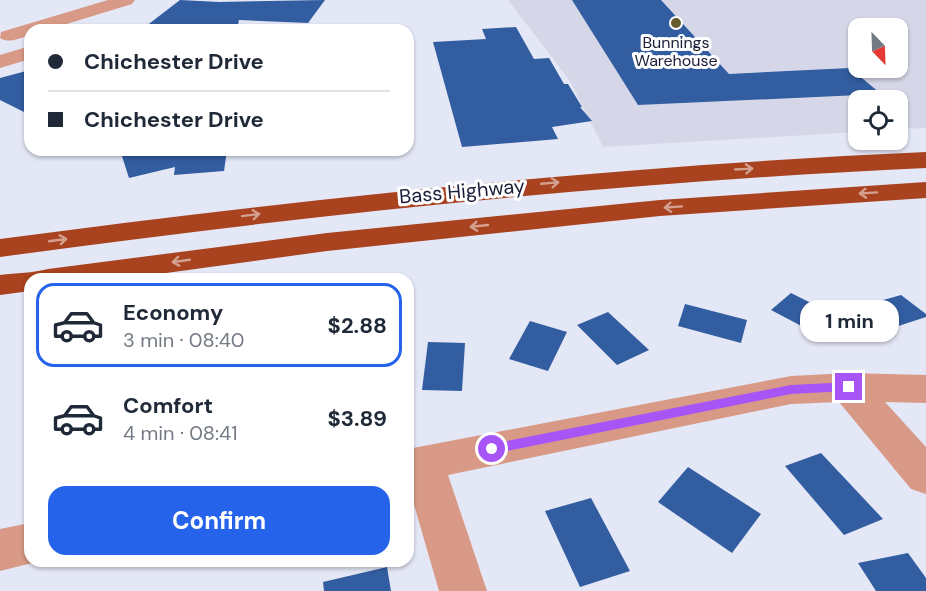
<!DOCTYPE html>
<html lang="en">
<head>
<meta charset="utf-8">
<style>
  :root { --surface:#fff; --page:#f2f2f3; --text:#1f2937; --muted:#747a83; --line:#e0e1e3; --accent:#2563eb }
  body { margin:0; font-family:"DM Sans",sans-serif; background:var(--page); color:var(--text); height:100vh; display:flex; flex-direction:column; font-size:22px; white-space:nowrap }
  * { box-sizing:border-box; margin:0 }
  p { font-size:20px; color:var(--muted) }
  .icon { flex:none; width:33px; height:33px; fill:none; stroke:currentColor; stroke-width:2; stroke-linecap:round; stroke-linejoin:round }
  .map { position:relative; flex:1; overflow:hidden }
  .sheet { position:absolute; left:24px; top:273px; width:390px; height:294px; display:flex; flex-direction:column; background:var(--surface); border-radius:18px; box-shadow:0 2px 4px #0004 }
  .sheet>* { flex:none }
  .top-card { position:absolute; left:24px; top:24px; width:390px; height:132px; border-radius:18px; box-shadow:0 2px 4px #0004; display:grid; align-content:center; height:132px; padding:0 24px; background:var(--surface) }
  .needle { width:39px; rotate:157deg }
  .fabs { position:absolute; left:848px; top:18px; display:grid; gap:12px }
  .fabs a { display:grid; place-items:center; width:60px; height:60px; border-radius:12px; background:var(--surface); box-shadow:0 2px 4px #0004; font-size:30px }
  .end { position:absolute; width:27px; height:27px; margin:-14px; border:8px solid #a855f7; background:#fff; box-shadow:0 0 0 3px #fff }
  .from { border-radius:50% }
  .bubble { position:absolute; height:42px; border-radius:18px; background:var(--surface); box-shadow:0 2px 4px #0004; font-size:20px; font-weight:700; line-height:42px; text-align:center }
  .top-card b { display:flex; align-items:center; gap:21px; height:57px; font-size:22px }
  .top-card b+b { border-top:2px solid var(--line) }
  .top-card i { width:15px; height:15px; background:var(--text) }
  ul { padding:10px 0 0; list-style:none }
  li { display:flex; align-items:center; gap:18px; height:84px; margin:0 12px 9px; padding:0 12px; border:3px solid transparent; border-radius:18px }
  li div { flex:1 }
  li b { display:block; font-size:22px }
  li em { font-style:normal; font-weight:700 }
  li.current { border-color:var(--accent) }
  li>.icon { width:54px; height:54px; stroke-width:1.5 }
  .primary-button { display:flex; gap:12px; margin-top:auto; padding:12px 24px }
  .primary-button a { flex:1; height:69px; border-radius:18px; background:var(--accent); color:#fff; font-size:24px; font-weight:700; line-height:69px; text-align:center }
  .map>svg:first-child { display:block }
  .built { fill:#d5d7e9; fill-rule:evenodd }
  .building { fill:#325da0 }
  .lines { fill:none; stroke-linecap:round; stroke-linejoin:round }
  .minor { fill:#d89a86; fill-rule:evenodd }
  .highway { fill:#a8421f; fill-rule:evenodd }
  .oneway { stroke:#d4a08f }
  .route { fill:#a855f7 }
  .poi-dot { fill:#675d2a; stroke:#fff; stroke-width:2 }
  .labels { text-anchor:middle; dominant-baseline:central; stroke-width:6; stroke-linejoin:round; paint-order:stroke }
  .far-poi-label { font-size:16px; fill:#1b1d39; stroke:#fff }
  .street-label { font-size:20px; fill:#1b1d39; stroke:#fff }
</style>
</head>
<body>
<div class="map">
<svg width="926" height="591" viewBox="0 0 926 591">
  <rect width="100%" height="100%" fill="#e4e7f6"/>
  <path class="built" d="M508,0H926V128L897,129V100H858V132L603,147L570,81ZM858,28H897V68H858Z"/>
  <path class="building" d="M180,0L219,2L325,0L308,23L239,20L237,30H141Z
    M572,0H661L729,74L850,68L881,94L638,105Z
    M516,27L534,59L549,58L564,84H568L582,107H580L592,121L552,127L558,139L462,147L433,42L486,39L482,29Z
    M30,70V115L0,100V78Z
    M120,150H227L224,171L174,175L175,167L129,178Z
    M791,293L849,322L830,341L771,310Z
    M901,295L926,314V317L883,331L855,308Z
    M685,304L747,320L741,343L678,326Z
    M608,312L649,350L617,365L577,325Z
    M530,321L567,332L548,371L509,359Z
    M428,342L465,343L462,391L422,390Z
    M821,453L883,519L844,535L785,466Z
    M688,467L761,514L732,553L658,502Z
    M591,498L630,571L580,587L545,511Z
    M908,553L926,578V591H876L858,563Z
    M387,567L391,591H324L323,582Z"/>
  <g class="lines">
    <path class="minor" d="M108,0H135L132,4L47,30H30V35C20,38 9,44 0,38L1,32Z
      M30,46V59L0,68V55Z
      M849,373L926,375V403L885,402L926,447V494L911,489L839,402L791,404L448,475L487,591H439L408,484V449L791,376Z
      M30,523V561H40L0,571V529Z"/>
    <path class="highway" d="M926,152V168C616,182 308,215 0,257V239C308,198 616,166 926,152Z
      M926,182V198L660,216L327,251L122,279H30V291L0,295V275C16,273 33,273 48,269L327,233L660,200Z"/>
  </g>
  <defs><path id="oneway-shaft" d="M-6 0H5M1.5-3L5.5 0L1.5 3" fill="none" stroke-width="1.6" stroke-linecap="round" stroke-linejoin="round" transform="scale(1.5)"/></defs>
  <g class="oneway">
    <use href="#oneway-shaft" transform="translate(744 169) rotate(-3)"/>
    <use href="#oneway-shaft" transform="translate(550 183) rotate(-5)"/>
    <use href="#oneway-shaft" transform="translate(868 193) rotate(176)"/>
    <use href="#oneway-shaft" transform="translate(673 207) rotate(176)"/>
    <use href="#oneway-shaft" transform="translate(251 215) rotate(-7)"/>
    <use href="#oneway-shaft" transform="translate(479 226) rotate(174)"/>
    <use href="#oneway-shaft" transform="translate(58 240) rotate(-8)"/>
    <use href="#oneway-shaft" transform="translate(181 261) rotate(172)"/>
  </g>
  <path class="route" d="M849,382L854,387L849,391L791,394L492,454L486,449L492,444L791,385Z"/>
  <circle class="poi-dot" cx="676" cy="23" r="6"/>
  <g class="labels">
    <g class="far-poi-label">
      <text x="676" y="42">Bunnings<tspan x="676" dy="18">Warehouse</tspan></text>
    </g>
    <g class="street-label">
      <text transform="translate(462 191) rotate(-5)">Bass Highway</text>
    </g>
  </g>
</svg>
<div class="fabs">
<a><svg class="needle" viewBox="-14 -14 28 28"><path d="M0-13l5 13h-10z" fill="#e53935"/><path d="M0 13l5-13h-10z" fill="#747a83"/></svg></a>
<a><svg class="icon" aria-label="locate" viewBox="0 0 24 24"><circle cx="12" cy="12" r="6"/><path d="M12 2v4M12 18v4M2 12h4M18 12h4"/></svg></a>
</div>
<i class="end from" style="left:492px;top:449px"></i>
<i class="end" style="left:849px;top:387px"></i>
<div class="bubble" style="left:800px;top:300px;width:99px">1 min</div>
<div class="top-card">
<b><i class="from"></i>Chichester Drive</b>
<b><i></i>Chichester Drive</b>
</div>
<section class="sheet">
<ul>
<li class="current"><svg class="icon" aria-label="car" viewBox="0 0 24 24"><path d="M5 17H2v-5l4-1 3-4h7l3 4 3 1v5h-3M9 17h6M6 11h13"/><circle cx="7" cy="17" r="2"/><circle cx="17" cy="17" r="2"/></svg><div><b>Economy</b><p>3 min · 08:40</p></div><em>$2.88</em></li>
<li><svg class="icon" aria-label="car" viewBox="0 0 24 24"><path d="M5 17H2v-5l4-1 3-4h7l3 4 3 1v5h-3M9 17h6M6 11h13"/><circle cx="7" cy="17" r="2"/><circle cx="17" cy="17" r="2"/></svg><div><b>Comfort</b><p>4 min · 08:41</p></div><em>$3.89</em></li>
</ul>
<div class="primary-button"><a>Confirm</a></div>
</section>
</div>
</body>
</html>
